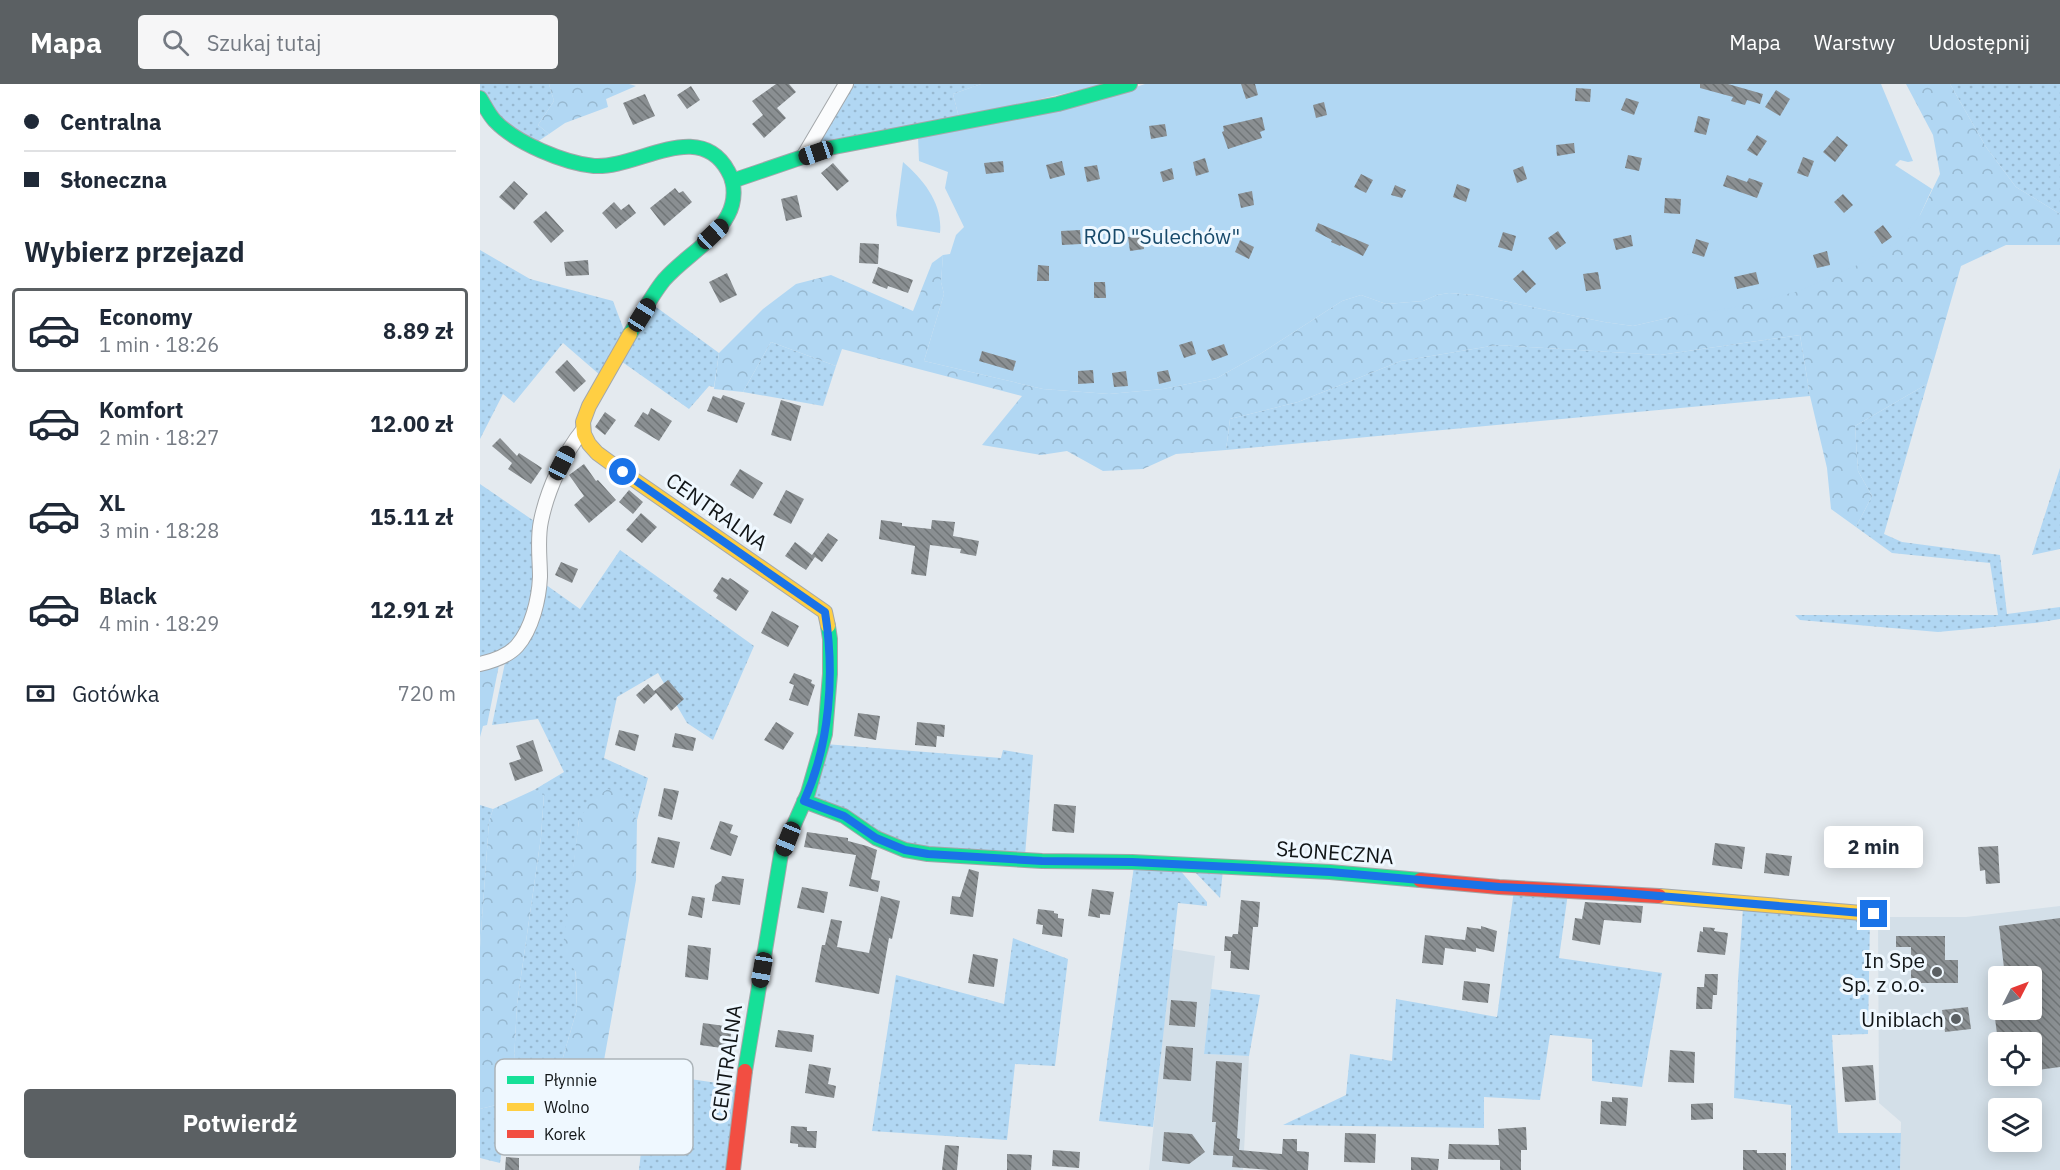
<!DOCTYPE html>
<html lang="pl">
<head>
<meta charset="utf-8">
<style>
  :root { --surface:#fff; --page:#f6f6f7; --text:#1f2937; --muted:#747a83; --line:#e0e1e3; --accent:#5b6063 }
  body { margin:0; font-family:"IBM Plex Sans",sans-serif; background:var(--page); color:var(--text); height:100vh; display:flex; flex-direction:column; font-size:22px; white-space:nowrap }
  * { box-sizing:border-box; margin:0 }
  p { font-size:20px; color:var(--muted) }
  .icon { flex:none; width:33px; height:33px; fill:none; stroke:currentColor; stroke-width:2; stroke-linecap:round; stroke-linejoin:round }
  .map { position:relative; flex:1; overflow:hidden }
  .details { display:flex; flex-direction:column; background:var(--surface); width:480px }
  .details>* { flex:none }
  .guide { display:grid; align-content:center; height:132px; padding:0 24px; background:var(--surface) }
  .needle { width:39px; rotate:48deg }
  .tools { position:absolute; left:1508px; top:882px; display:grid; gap:12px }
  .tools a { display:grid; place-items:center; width:54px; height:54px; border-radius:6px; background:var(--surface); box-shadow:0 3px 15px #0003; font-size:30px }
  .end { position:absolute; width:27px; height:27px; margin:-14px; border:8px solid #1a73e8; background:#fff; box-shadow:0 0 0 3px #fff }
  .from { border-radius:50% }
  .bubble { position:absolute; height:42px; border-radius:6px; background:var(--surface); box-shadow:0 3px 15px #0003; font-size:20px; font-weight:700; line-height:42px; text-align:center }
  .car { position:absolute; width:18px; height:36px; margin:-18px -9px; border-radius:8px; box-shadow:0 0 4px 2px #0007; background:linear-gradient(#222 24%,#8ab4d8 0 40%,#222 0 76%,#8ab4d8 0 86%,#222 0) }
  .guide b { display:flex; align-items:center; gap:21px; height:57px; font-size:22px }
  .guide b+b { border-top:2px solid var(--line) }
  .guide i { width:15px; height:15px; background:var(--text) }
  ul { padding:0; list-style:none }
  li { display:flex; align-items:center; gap:18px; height:84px; margin:0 12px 9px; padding:0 12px; border:3px solid transparent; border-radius:6px }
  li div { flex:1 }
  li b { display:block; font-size:22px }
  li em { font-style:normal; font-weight:700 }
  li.active { border-color:var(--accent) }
  li>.icon { width:54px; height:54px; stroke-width:1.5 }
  h2 { padding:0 24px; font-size:27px; line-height:72px }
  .pay { display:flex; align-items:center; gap:15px; height:66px; padding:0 24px; font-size:22px }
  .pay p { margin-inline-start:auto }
  .action { display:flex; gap:12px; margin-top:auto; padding:12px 24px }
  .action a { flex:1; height:69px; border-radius:6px; background:var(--accent); color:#fff; font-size:24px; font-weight:700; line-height:69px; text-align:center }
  header { display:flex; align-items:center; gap:36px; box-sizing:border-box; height:84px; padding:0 30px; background:var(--accent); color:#fff }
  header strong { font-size:28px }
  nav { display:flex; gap:33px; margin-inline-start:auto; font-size:21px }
  .search { width:420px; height:54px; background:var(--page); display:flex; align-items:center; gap:15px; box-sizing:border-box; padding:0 21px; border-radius:6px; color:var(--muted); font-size:22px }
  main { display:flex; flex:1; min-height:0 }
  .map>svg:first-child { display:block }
  .built { fill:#d3dfe8; fill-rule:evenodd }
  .grass { fill:url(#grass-dots) }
  .forest { fill:url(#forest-crowns) }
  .green { fill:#b1d7f3 }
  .building { fill:url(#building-back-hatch) }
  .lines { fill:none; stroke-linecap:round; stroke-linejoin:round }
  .street-casing { stroke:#a3a7aa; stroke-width:16 }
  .fast-casing { stroke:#a3a7aa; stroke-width:16 }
  .slow-casing { stroke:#a3a7aa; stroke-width:16 }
  .jam-casing { stroke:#a3a7aa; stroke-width:16 }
  .street { stroke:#fbfcfd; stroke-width:14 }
  .fast { stroke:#16e098; stroke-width:14 }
  .slow { stroke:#ffcf43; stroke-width:14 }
  .jam { stroke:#f24e42; stroke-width:14 }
  .route { stroke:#1a73e8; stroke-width:8 }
  .poi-dot { fill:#5b6063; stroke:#eff8ff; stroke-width:2 }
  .labels { text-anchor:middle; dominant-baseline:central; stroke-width:6; stroke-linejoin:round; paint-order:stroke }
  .park-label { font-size:21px; fill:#17496a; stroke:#eff8ff }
  .street-label { font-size:21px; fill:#111517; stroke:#eff8ff }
  .poi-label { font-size:21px; fill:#111517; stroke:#eff8ff; text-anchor:end }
  .key { fill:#eff8ff; stroke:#acb4b9; stroke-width:1.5 }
  .key-label { font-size:16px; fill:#111517 }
</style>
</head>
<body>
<header>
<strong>Mapa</strong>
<div class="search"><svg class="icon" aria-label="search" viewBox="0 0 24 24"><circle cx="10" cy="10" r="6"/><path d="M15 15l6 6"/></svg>Szukaj tutaj</div>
<nav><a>Mapa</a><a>Warstwy</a><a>Udostępnij</a></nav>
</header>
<main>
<section class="details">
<div class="guide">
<b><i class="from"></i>Centralna</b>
<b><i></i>Słoneczna</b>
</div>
<h2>Wybierz przejazd</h2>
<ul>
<li class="active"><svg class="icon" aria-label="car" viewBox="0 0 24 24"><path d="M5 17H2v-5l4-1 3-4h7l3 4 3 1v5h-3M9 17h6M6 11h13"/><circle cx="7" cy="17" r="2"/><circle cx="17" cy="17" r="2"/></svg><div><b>Economy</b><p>1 min · 18:26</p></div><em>8.89 zł</em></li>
<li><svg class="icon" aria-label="car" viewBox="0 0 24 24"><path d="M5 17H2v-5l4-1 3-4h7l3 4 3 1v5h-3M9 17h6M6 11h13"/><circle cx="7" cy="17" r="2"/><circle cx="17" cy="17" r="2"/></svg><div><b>Komfort</b><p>2 min · 18:27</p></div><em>12.00 zł</em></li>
<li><svg class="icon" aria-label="car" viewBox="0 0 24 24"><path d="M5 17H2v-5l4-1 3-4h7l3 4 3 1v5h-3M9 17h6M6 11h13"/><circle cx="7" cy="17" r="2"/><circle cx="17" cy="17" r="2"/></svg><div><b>XL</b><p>3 min · 18:28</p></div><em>15.11 zł</em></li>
<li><svg class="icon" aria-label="car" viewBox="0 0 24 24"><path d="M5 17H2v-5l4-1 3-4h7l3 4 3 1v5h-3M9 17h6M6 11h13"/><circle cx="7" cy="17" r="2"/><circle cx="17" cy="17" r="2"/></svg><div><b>Black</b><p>4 min · 18:29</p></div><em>12.91 zł</em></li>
</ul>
<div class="pay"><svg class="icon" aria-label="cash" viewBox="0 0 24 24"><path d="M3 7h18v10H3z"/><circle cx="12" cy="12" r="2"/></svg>Gotówka<p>720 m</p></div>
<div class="action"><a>Potwierdź</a></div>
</section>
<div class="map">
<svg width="1580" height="1086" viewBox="0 0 1580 1086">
  <defs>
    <pattern id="grass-dots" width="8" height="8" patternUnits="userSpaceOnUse" patternTransform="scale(1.5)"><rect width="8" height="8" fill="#b1d7f3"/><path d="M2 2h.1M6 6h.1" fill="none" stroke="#97b8d0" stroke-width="1.8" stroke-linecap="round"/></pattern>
    <pattern id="forest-crowns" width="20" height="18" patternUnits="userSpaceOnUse" patternTransform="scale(1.5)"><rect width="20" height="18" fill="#b1d7f3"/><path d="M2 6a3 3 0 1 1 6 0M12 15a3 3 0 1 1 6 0" fill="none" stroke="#97b8d0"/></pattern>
    <pattern id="building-back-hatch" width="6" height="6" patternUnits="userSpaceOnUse" patternTransform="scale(1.5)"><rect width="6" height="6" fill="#8a8f92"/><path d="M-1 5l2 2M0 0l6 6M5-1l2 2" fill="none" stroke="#6f7476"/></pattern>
  </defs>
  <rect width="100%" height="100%" fill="#e4eaef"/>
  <path class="built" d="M1580,822V1086H1420L1421,1038L1399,1019L1398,833H1486ZM1518,892H1551V926H1518ZM1518,958H1551V992H1518ZM1518,1024H1551V1058H1518Z
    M692,865L735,872L724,970L769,972L763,1086H669Z"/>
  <path class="grass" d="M0,0H69L74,17L58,41L69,50L57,58L18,34L0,6Z
    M368,0H501L473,10L479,34L329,68Z
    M1470,0H1580V130L1536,103L1506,63Z
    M0,166L50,195L133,217L145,249L120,291L83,259L34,319L23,310L0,355Z
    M172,220L239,269L234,303L229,302L209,325L138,275Z
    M1320,251L1330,312L746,366L750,335L818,318L921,277L1017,261L1180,271Z
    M291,258L356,282L343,322L263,308Z
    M1447,300L1404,450L1422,458L1520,471L1527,530L1580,523V535L1555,539L1458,548L1320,536L1315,531H1518L1510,479L1412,469L1376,443L1392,412L1378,387L1375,342Z
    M1580,384V465L1552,471Z
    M0,400L57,439C56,472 57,536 33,560C23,569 12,572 0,577Z
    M140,466L274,562L233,656L207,639L178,589L137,613L124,674L168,694L157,736L143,712L99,736L92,796L97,925L77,994L71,1034L27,1023L20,1079L0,1074V1025L24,1019L33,996L37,920L61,753L64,711L54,706L84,688L58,635L12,641L26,574L40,564L62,498L100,525Z
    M345,660L521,674L523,666L553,671L545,772L448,768L328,716Z
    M0,721L13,725L9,738L0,863Z
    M654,782L699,785L727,818V822L698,819L673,1043L619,1037Z
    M711,784L743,786L740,814Z
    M1034,806L1088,809L1079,874L1182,889L1162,1003L1112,997V955L1070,951L1060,1016L1004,1013V1044L803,1041L866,1011L870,970L912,977L916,915L1017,933Z
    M1263,824L1390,833L1388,950L1352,951L1358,1049H1421L1420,1086H1311V1021L1254,1014L1258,896Z
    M533,854L588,875L575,982L535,980L527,1056L392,1047L416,891L524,920Z
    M731,905L780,911L769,972L724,970Z
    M210,995L258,1002L250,1086H159L165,1031L206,1040Z"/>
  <path class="forest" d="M69,0H149L156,2L126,15L128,23L85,39L69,50L58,41L74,17Z
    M1426,0H1470L1506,63L1536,103L1580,130V161H1526L1481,182L1447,300L1375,342L1378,387L1392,412L1376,443L1351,425L1347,384L1330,312L1320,251L1180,271L1017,261L921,277L818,318L750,335L746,366L696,370L663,385L623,387L587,367L561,371L502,361L542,312L362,265L356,282L291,258L263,308L234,305L239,269L283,225L316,200L351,191L433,227L452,179L463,171L461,198L464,210L444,277L563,305L629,310L683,305L737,294L780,270L862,217L881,211L906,220L943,217L957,211L969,209L995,211L1124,238L1153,242L1192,233L1440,131L1460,90L1453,51Z
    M20,576L7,641L3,642L0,653V583Z
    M128,705L143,711L157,736L156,796L112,1044L71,1034L77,994L97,925L96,888L82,870L99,736L112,715Z
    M54,706L64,710L61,753L37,920L33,996L24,1019L0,1025V863L9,738L13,725Z"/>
  <path class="green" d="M501,0H625L479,34L473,10Z
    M665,0H1401L1433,77L1428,78L1420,76L1415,81L1452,105L1440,131L1419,157L1382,179L1319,207L1251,224L1192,233L1153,242L1124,238L995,211L969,209L957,211L943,217L906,220L881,211L862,217L780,270L737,294L683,305L629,310L563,305L444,277L464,210L461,198L463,171L470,170L476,151L484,143L465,104L468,88L439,77L438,52L626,13Z
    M423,78C444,96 463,120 460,149L417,142L416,131Z"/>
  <path class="building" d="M296,0H309L316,8L297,24L306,34L284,54L272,40L283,31L272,17Z
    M761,0H775L778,11L766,15Z
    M1220,0H1248L1283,10L1280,20L1267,16L1265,21L1251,17L1253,13L1220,4Z
    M211,2L220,16L207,25L197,11Z
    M1096,4L1111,5L1110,18L1095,17Z
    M1296,6L1310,15L1300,32L1285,23Z
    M165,10L175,32L153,41L143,19Z
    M1146,14L1159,18L1154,31L1141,26Z
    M844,18L847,31L836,34L833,21Z
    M1218,32L1230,35L1226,51L1214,48Z
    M782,33L785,46L780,48L782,54L748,65L742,48L744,47L743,42Z
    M685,40L687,52L671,55L669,42Z
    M1277,51L1287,57L1277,72L1267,66Z
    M1357,52L1368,61L1355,78L1343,68Z
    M1094,59L1095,69L1077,72L1076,61Z
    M1148,71L1162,74L1159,87L1145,84Z
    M1323,73L1334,77L1328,93L1317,89Z
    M725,74L729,88L716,92L713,78Z
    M523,77L524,88L506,90L504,79Z
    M582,77L585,91L570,95L566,81Z
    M353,79L369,97L357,107L341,89Z
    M617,81L620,95L607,98L604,83Z
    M1043,82L1047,95L1037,99L1033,86Z
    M692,84L694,95L683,98L680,88Z
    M881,90L893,96L886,109L874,103Z
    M1247,91L1267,98L1269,94L1283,99L1277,114L1243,102Z
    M34,97L48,110L34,126L19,113Z
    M977,100L990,105L986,118L973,113Z
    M915,101L926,106L922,114L911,111Z
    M195,104L199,109L203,107L212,118L184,142L170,124Z
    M772,107L774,121L761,124L758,110Z
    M1363,110L1373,121L1364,129L1354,118Z
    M317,111L322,133L306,137L301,115Z
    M1185,114L1201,115L1200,130L1184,129Z
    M134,118L141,126L149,120L156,129L136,145L122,129Z
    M66,127L84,147L71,159L53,138Z
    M838,139L889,161L883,172L861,161L860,162L851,158L852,156L835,147Z
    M1403,141L1412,153L1402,160L1394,148Z
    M600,146L601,160L582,161L581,147Z
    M1078,147L1086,159L1076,166L1068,154Z
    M1023,148L1036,152L1032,167L1018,163Z
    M663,151L664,165L650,167L648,153Z
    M1151,151L1153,162L1136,166L1133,155Z
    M1216,155L1229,159L1224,173L1212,169Z
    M760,156L774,163L769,175L755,168Z
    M380,159L399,160L398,180L379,179Z
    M1347,167L1350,181L1337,184L1333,171Z
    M108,176L109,191L86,192L84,178Z
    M558,181L569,182V197H557Z
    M398,183L433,196L428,209L408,202L407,205L392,199Z
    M1043,186L1056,200L1046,209L1033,195Z
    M1118,188L1121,205L1106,207L1103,190Z
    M1276,188L1279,200L1257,205L1254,193Z
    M247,189L257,211L240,219L229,198Z
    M614,198H625L626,214H614Z
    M712,257L716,270L704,274L699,261Z
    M744,260L748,271L732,277L727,266Z
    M502,267L536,277L533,287L499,277Z
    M87,276L106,297L94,308L75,288Z
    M613,286L614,299L598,300V287Z
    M688,286L691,297L679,300L677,288Z
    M646,287L648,302L634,303L632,289Z
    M243,311L265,319L257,339L227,327L233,312L241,315Z
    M301,316L321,322L311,357L291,351Z
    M171,324L192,337L179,357L154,342L163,328L168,331Z
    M125,328L136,336L125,351L115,343Z
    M20,354L37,372L39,369L62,384L51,400L28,385L32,379L12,362Z
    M104,380L116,397L118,396L136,416L109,439L94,421L104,412L89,391Z
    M260,385L283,399L273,415L250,401Z
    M149,406L163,418L153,430L139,418Z
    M306,406L324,415L311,440L293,431Z
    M161,429L177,443L162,459L146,446Z
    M401,436L422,439V442L451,445L452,436L475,438L473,452L499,457L496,472L480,469L481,465L450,461L446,492L431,490L435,462L399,455Z
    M348,449L358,456L342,478L335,473L326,486L305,472L315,458L332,471Z
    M81,478L98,485L92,499L75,491Z
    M242,493L248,496L250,494L269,507L256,527L236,514L238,511L233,507Z
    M292,527L319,542L308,563L281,549Z
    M314,589L332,596L331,599L335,601L328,622L309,616L314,601L309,599Z
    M188,596L204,615L191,627L176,609L164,620L156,611L168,600L174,607Z
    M378,629L400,632L396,656L374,652Z
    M296,638L314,649L303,666L284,656Z
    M437,638L465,641L464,653L457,652L456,663L435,661Z
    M139,646L159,651L155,667L135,661Z
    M195,649L216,654L213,667L192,663Z
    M53,656L63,687L35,697L29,679L41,675L36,662Z
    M184,704L199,707L192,736L178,732Z
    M574,720L596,722L594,749L572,747Z
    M240,737L253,741L250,749L258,752L251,772L230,765Z
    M327,748L368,754V757L387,762L397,766L391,795L400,797L398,808L369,802L376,771L324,763Z
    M178,753L200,758L194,784L171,779Z
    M1235,759L1265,763L1262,785L1232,781Z
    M1518,762L1520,799L1506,800L1505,786L1500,787L1498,763Z
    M1286,769L1312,772L1309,792L1284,789Z
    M489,785L499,788L493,833L470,830L472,812L480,813Z
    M242,792L264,795L260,821L232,817L235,801L241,797Z
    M322,803L348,808L344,829L317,824Z
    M612,805L634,808L630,831L620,830V834L608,832Z
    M212,812L225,814L222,834L208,831Z
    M401,812L420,817L412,855L409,854L399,910L335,898L342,861H345L351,835L362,837L357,863L389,869Z
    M761,816L780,818L778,843H773L769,886L750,884L751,867H744L745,852L752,853L753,850H758Z
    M1105,818L1163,822L1161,839L1124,836L1120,861L1092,856L1095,834L1102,835Z
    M558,825L574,827V829L578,830V834L584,835L582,853L562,850L563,841L556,840Z
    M1580,834V983L1551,987V958H1518L1514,926H1551V892H1525L1519,842Z
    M1001,842L1017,847L1014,868L996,864V868L965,864L963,881L942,879L945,851L985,856L987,843L1001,845Z
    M1223,843L1235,844L1234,847L1248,849L1245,871L1217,868L1220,847L1223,848Z
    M1416,852H1465V876H1478V899H1431V863H1416Z
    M208,861L231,864L228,896L205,893Z
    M493,870L518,875L514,903L488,899Z
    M1225,890H1238L1237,911H1233L1232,925H1216L1217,903H1224Z
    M984,897L1010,900L1008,919L982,916Z
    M691,916L717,918L715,943L689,941Z
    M1488,923L1491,945L1465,948L1462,926Z
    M223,939L252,943L249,965L220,961Z
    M298,946L334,951L332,968L295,963Z
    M686,962L713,964L711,997L683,995Z
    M1190,966L1215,968L1214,999L1188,998Z
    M736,977L762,979L757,1054L760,1055L759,1066L802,1070L803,1055H817V1067L829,1068L828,1086H790L752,1083L753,1072L733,1071L736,1038H732Z
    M329,980L351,984L348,1000L356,1002L354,1014L325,1009Z
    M1393,981L1396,1016L1365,1018L1362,983Z
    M1132,1013L1148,1014L1146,1042L1120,1040L1121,1017L1132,1018Z
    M1233,1019V1035L1211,1036V1020Z
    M311,1042L327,1043V1047H337L336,1064L318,1063V1060L310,1059Z
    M1046,1043L1047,1066H1041V1086H1020V1076L968,1075L969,1060L1019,1061L1018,1045Z
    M684,1048L712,1050L725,1068L709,1080L682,1077Z
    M865,1049L896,1050L895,1079L864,1078Z
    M465,1061L479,1062L477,1086H462Z
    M573,1066L600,1068L599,1084L572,1082Z
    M1263,1066H1277V1069H1306V1086H1263Z
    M527,1070L552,1071L551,1086H527Z
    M26,1073L39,1074V1086H25Z
    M931,1073L959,1075L958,1086H931Z"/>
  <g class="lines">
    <defs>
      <path id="street" d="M323,73L366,0
        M0,580C13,577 28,572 37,562C52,545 59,515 60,493C60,475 57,455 61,437C67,407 84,369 103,346"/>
      <path id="fast" d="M0,14C5,22 9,31 15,37C36,59 84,79 114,82C157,85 219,34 248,87C256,100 255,118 248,131C233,159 204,173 184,196C171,212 161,232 150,250
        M252,97L349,64L578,20L650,0
        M324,717L364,732L396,754L425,766L448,770L562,777L652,778L850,788L940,796
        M265,987L301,770L328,709L345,650L350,590V555L348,542"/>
      <path id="slow" d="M150,250L109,322L103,338L104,350L109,360L117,369L143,388L345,528L348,542
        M1179,812L1394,830"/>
      <path id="jam" d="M940,796L1019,803L1179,812
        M253,1086L265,987"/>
    </defs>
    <use href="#street" class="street-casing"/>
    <use href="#fast" class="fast-casing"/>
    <use href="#slow" class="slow-casing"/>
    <use href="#jam" class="jam-casing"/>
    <use href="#street" class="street"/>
    <use href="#fast" class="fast"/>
    <use href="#slow" class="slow"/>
    <use href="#jam" class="jam"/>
  </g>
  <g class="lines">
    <path class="route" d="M143,388L345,528C355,590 350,660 324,717L364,732L396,754L425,766L448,770L562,777L652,778L850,788L1020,803L1131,808L1394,830"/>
  </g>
  <g class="poi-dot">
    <circle cx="1457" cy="888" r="6"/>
    <circle cx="1476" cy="935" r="6"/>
  </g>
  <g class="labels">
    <g class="park-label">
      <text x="682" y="152">ROD "Sulechów"</text>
    </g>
    <g class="street-label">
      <text transform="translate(237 427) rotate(35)">CENTRALNA</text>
      <text transform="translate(855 768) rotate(4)">SŁONECZNA</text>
      <text transform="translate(246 979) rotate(-82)">CENTRALNA</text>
    </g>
    <g class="poi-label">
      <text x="1445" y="876">In Spe<tspan x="1445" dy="24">Sp. z o.o.</tspan></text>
      <text x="1464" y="935">Uniblach</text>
    </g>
  </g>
  <rect x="15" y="975" width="198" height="96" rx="9" class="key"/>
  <rect x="27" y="992" width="27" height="8" fill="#16e098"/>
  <rect x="27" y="1019" width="27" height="8" fill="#ffcf43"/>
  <rect x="27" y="1046" width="27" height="8" fill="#f24e42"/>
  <g class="key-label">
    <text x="64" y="1002">Płynnie</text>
    <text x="64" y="1029">Wolno</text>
    <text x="64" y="1056">Korek</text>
  </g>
</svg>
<div class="tools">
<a><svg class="needle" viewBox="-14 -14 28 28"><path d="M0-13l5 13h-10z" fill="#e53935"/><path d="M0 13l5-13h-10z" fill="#747a83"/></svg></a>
<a><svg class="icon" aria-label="locate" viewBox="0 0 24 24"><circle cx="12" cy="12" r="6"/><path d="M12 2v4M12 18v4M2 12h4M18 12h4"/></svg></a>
<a><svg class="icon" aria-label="layers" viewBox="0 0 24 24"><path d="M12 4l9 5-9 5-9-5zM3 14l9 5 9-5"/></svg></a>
</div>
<i class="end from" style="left:143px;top:388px"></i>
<i class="end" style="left:1394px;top:830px"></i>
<div class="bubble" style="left:1344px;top:742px;width:99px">2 min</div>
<i class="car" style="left:336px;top:69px;rotate:251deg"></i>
<i class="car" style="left:233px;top:150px;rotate:47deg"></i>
<i class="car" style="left:162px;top:231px;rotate:32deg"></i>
<i class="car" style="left:82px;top:379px;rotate:27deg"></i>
<i class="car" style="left:308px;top:755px;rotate:202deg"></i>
<i class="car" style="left:282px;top:886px;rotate:190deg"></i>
</div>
</main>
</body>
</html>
